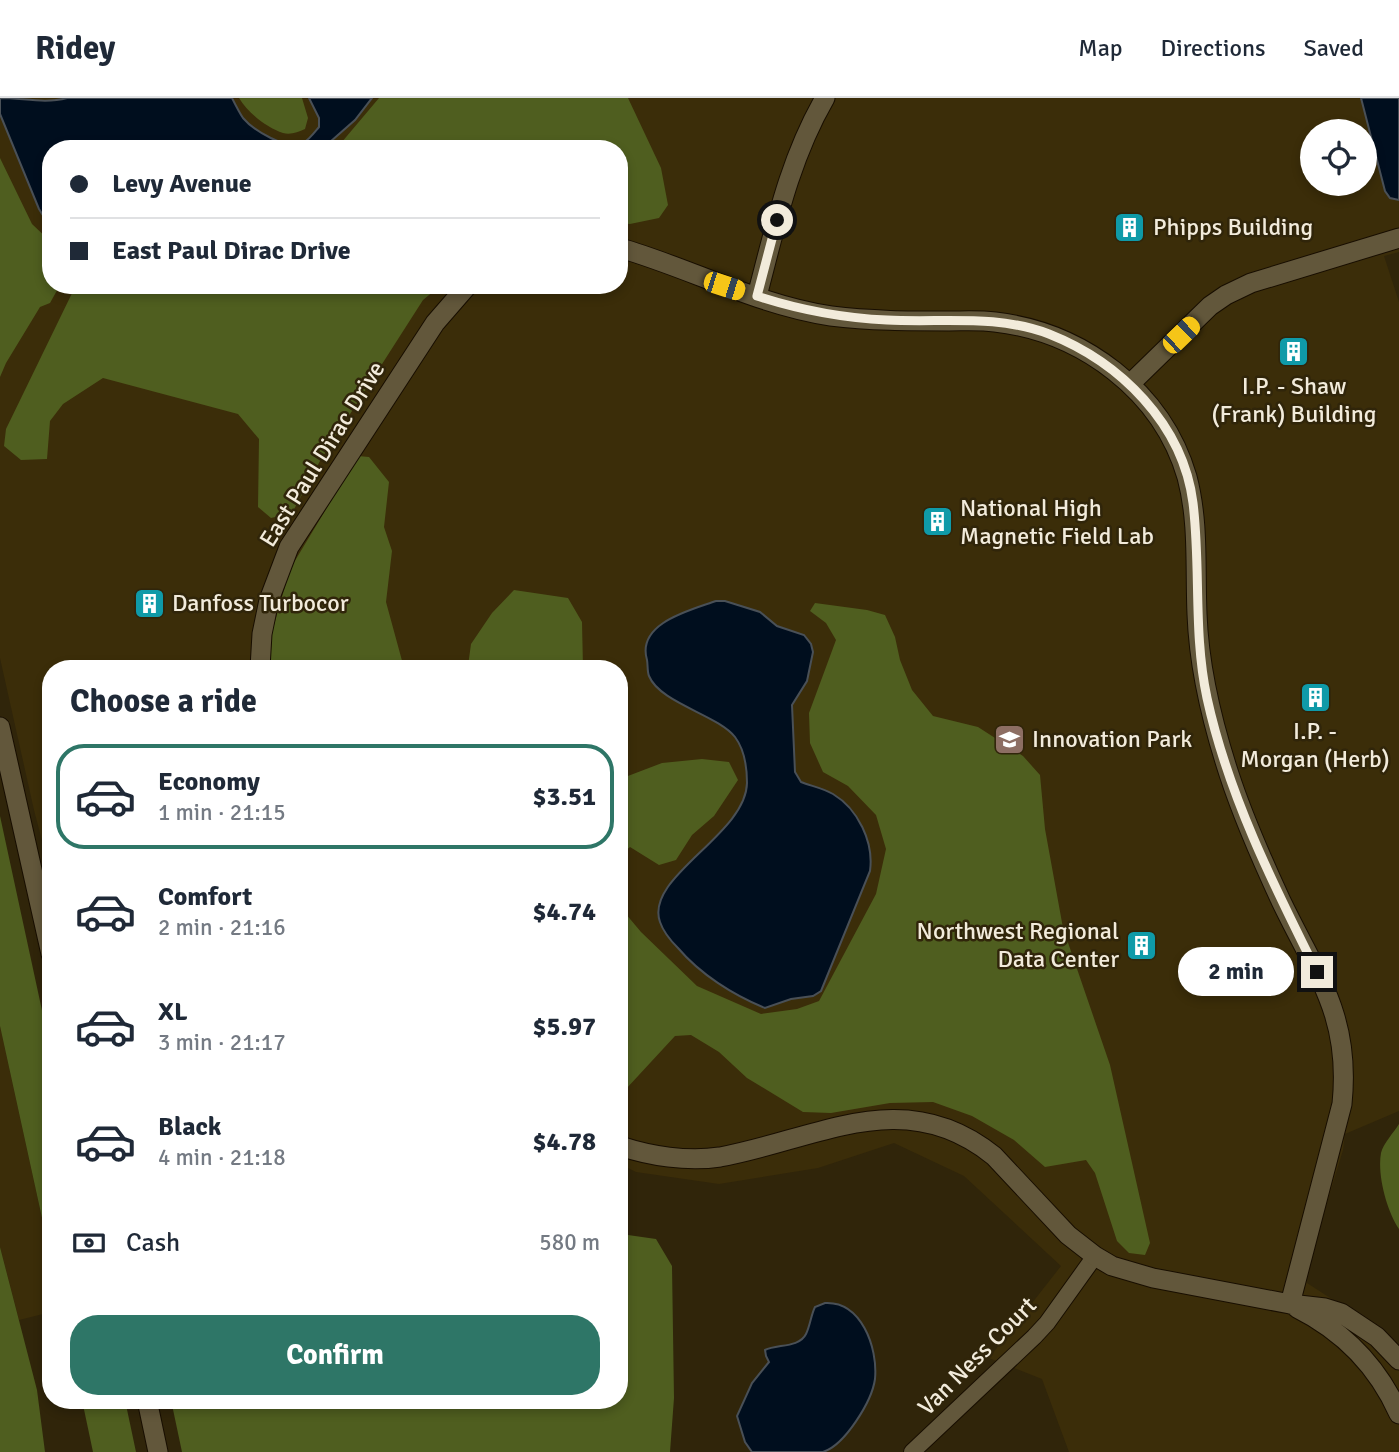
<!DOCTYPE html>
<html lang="en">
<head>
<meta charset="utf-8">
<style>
  :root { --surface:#fff; --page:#f2f2f3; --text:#1f2937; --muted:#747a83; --line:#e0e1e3; --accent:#2e7667 }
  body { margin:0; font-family:Signika,sans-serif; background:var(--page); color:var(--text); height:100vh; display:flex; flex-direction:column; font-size:26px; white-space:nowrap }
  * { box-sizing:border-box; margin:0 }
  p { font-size:23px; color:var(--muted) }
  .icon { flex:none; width:38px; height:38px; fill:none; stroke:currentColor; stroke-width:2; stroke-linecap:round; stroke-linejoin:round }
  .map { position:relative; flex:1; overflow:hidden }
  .sheet { position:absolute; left:42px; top:562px; width:586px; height:749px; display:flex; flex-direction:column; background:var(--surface); border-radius:28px; box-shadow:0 4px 10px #0003 }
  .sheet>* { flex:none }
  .banner { position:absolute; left:42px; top:42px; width:586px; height:154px; border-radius:28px; box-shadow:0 4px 10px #0003; display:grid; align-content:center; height:154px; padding:0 28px; background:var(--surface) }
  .fabs { position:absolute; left:1300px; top:21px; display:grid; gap:14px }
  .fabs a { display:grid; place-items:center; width:77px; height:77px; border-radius:50%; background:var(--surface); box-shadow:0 4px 10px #0003; font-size:35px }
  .end { position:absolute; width:32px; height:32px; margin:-16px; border:9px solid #f2ebdb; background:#111; box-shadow:0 0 0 4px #111 }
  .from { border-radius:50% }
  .bubble { position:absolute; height:49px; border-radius:24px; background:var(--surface); box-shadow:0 4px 10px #0003; font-size:23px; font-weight:800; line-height:49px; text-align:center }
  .car { position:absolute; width:21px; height:42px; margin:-21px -10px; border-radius:9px; box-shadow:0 0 5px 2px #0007; background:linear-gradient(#f5c518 24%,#345 0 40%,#f5c518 0 76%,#345 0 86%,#f5c518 0) }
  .banner b { display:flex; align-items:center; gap:24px; height:66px; font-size:26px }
  .banner b+b { border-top:2px solid var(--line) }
  .banner i { width:18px; height:18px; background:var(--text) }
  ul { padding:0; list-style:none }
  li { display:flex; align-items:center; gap:21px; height:105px; margin:0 14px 10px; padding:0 14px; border:4px solid transparent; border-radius:28px }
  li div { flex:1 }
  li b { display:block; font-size:26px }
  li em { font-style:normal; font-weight:800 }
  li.on { border-color:var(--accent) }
  li>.icon { width:63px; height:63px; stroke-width:1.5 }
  h2 { padding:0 28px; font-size:32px; line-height:84px }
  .pay { display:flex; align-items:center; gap:18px; height:77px; padding:0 28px; font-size:26px }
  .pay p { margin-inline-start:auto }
  .button { display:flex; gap:14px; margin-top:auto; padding:14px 28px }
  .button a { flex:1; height:80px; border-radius:28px; background:var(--accent); color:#fff; font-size:28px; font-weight:800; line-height:80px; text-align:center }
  header { display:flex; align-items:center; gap:42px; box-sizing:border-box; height:98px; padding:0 35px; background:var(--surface); border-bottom:2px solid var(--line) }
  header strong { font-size:33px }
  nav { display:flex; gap:38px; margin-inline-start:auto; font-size:24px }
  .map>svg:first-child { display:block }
  .built { fill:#3b2d09; fill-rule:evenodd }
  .forest { fill:#4f5e1f }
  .water { fill:#000e1e; stroke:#495057; stroke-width:2 }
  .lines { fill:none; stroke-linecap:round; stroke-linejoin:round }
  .minor-casing { stroke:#180e00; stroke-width:18 }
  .tertiary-casing { stroke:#180e00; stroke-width:21 }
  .minor { stroke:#62573b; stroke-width:16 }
  .tertiary { stroke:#62573b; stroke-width:19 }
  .route { stroke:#f2ebdb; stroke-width:9 }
  .labels { text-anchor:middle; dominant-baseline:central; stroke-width:5; stroke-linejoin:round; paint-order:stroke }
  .poi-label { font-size:24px; fill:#f2ebdb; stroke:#30250a; text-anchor:start }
  .street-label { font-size:24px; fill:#f2ebdb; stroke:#30250a }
</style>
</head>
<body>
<header>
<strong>Ridey</strong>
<nav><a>Map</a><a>Directions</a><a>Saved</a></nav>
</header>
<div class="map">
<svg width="1399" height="1354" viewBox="0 0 1399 1354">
  <rect width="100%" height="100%" fill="#30250a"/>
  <path class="built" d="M0,0H1399V154L1384,158L1399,204V1013L1345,1036L1343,1052L1307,1171V1185L1372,1227L1399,1252V1354H1069L1042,1281L989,1260L1061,1168L964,1078L894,1045L818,1070L719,1086L636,1074L620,1066V570H51V777L34,712L0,560ZM1312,33H1365V86H1312ZM51,51H620V187H51Z
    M0,928L51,1161V1214L19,1222L0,1149Z"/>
  <path class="forest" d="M239,0H302L308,20L305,31C298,34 291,37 283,35C267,30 248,15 239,0Z
    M379,0H628L661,70L668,107L659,120L630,126L620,125V51H336Z
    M0,60L32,126L51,144V187H60L50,205L40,209L6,265L0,279Z
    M76,187H441L423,202L320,363L292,415L271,420L258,409L259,341L238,316L103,280L63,306L50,323L47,361L21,362L4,348L6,331Z
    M358,358L369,359L389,384L384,429L392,453L386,504L404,570H270L272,534L290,471Z
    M514,492L568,500L582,524L583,570H472L468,568L471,546L492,515Z
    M815,505L867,512L885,517L895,539L900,562L912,592L933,618L978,629L1023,658L1040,677L1045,731L1063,830L1110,967L1150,1145L1145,1157L1129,1155L1117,1143L1095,1075L1086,1062L1045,1069L1014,1042L972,1018L933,1004L890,1005L831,1015L803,1014L747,980L719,954L691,937L675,938L626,991L620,995V809L641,834L697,888L761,916L797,911L819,903L876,796L886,751L876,717L848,688L823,674L810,645L809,615L836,542L826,525L810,513Z
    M702,661L729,664L738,682L714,718L692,737L676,762L659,767L630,749L620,757V681L662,665Z
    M0,718L51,954V1161L0,928Z
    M1399,1026V1131C1387,1113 1377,1077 1381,1055C1383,1046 1394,1034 1399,1026Z
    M628,1137L656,1141L672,1168L674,1300L670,1354H182L171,1302H620V1139Z
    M0,1149L37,1292L45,1354H0Z
    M82,1302H125L136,1354H93Z"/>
  <path class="water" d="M0,0C23,0 45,6 67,0H232C235,6 239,14 243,20C253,32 287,53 303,45C309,42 314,35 319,29V20L309,0H372L355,22L322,51H51V130L39,111L0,16Z
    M1361,0H1399V102L1390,100L1385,93Z
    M716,503H725L760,514L777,528L804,537L811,546L813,554L807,583L792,607L795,674L801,684C811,688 823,690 833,696C858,711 874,744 870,773L821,893L813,898L791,901L765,910C733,897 700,876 678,850C671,843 663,833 660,824C644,779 746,737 747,685C747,670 744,651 735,639C718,617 660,605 649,578C647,573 648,567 647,562C636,525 691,512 716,503Z
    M825,1205C861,1203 878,1249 875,1281C872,1303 845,1347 823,1354C811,1354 766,1354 752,1354L745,1344L737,1318L752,1285L769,1264L766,1258L765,1252C777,1246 799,1250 806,1236C810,1228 811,1217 815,1209Z"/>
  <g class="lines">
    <defs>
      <path id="minor" d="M912,1354L1034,1239L1047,1225L1095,1158"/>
      <path id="tertiary" d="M620,150C690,170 757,207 831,218C870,223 910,223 949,223C964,223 979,222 995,224C1082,234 1162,293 1187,379C1199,424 1195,470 1197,516C1199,571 1212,624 1229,676C1243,719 1262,762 1281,803C1317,878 1351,918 1342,1006L1290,1206
        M757,198C775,130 789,62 825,0
        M1130,286L1210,208L1226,197L1251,185L1399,140
        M260,570L262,536L269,502L289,449L435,225L468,187
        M0,629L51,856
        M620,1048C650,1058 687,1064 720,1059C818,1041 904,985 994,1058L1068,1137L1095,1158L1112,1168L1153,1180L1290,1206L1325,1210L1341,1215L1377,1239L1399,1262
        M1297,1210C1343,1233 1378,1269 1399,1316
        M147,1302L158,1354"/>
    </defs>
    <use href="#minor" class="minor-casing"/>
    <use href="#tertiary" class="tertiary-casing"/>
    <use href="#minor" class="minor"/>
    <use href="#tertiary" class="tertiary"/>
  </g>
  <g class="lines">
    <path class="route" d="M777,122L757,198C800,212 842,220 887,222C941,225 997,216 1049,236C1120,264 1183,326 1193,405C1201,470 1193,535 1207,600C1228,696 1273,786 1317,874"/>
  </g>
  <defs>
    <symbol id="building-square" viewBox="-11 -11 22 22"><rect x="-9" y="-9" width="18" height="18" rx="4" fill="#0f9aa8" stroke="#30250a"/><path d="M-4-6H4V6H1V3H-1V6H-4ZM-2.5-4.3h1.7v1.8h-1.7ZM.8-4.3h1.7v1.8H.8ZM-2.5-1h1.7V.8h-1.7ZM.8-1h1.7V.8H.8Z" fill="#fff"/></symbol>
    <symbol id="university-square" viewBox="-11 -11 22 22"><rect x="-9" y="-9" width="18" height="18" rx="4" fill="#8d6e63" stroke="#30250a"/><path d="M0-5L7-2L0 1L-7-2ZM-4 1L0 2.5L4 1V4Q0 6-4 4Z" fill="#fff"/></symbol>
  </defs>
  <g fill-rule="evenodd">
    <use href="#building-square" x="1112" y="112" width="35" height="35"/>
    <use href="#building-square" x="1276" y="236" width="35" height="35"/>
    <use href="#building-square" x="920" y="406" width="35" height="35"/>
    <use href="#building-square" x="132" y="488" width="35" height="35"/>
    <use href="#building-square" x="1298" y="582" width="35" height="35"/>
    <use href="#university-square" x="992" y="624" width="35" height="35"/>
    <use href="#building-square" x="1124" y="830" width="35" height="35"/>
  </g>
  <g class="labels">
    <g class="poi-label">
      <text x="1153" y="129">Phipps Building</text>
      <text x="1294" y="288" text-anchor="middle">I.P. - Shaw<tspan x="1294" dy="28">(Frank) Building</tspan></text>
      <text x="960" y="410">National High<tspan x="960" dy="28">Magnetic Field Lab</tspan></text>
      <text x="172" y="505">Danfoss Turbocor</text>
      <text x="1315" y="633" text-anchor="middle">I.P. -<tspan x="1315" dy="28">Morgan (Herb)</tspan></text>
      <text x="1032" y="641">Innovation Park</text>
      <text x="1119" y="833" text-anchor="end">Northwest Regional<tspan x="1119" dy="28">Data Center</tspan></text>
    </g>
    <g class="street-label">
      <text transform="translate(322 356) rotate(-58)">East Paul Dirac Drive</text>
      <text transform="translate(977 1258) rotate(-45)">Van Ness Court</text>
    </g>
  </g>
</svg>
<div class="fabs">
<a><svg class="icon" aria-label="locate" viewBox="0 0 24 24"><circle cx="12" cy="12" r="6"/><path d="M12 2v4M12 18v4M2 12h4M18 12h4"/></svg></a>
</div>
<i class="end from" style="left:777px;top:122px"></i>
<i class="end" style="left:1317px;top:874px"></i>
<div class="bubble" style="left:1178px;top:849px;width:116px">2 min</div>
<i class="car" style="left:724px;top:188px;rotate:108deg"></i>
<i class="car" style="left:1181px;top:237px;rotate:46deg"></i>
<div class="banner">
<b><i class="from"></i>Levy Avenue</b>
<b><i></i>East Paul Dirac Drive</b>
</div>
<section class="sheet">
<h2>Choose a ride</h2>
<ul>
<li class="on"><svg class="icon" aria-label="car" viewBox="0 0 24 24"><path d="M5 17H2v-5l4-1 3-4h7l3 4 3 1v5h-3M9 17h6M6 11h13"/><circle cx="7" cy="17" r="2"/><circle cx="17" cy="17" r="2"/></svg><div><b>Economy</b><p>1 min · 21:15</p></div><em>$3.51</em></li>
<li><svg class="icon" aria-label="car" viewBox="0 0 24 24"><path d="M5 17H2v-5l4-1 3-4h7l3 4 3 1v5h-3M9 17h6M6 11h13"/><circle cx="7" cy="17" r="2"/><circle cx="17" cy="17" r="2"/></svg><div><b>Comfort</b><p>2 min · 21:16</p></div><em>$4.74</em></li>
<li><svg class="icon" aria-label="car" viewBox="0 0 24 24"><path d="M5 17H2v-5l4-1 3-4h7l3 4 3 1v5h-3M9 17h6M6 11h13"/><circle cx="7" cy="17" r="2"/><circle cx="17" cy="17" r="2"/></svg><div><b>XL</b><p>3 min · 21:17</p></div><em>$5.97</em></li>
<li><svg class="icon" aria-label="car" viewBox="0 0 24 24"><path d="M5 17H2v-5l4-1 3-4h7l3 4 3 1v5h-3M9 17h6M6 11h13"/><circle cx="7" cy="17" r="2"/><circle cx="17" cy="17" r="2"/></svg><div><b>Black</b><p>4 min · 21:18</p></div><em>$4.78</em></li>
</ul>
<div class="pay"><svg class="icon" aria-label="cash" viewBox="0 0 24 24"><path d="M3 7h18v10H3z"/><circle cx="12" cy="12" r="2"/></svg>Cash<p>580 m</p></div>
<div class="button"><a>Confirm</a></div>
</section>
</div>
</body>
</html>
